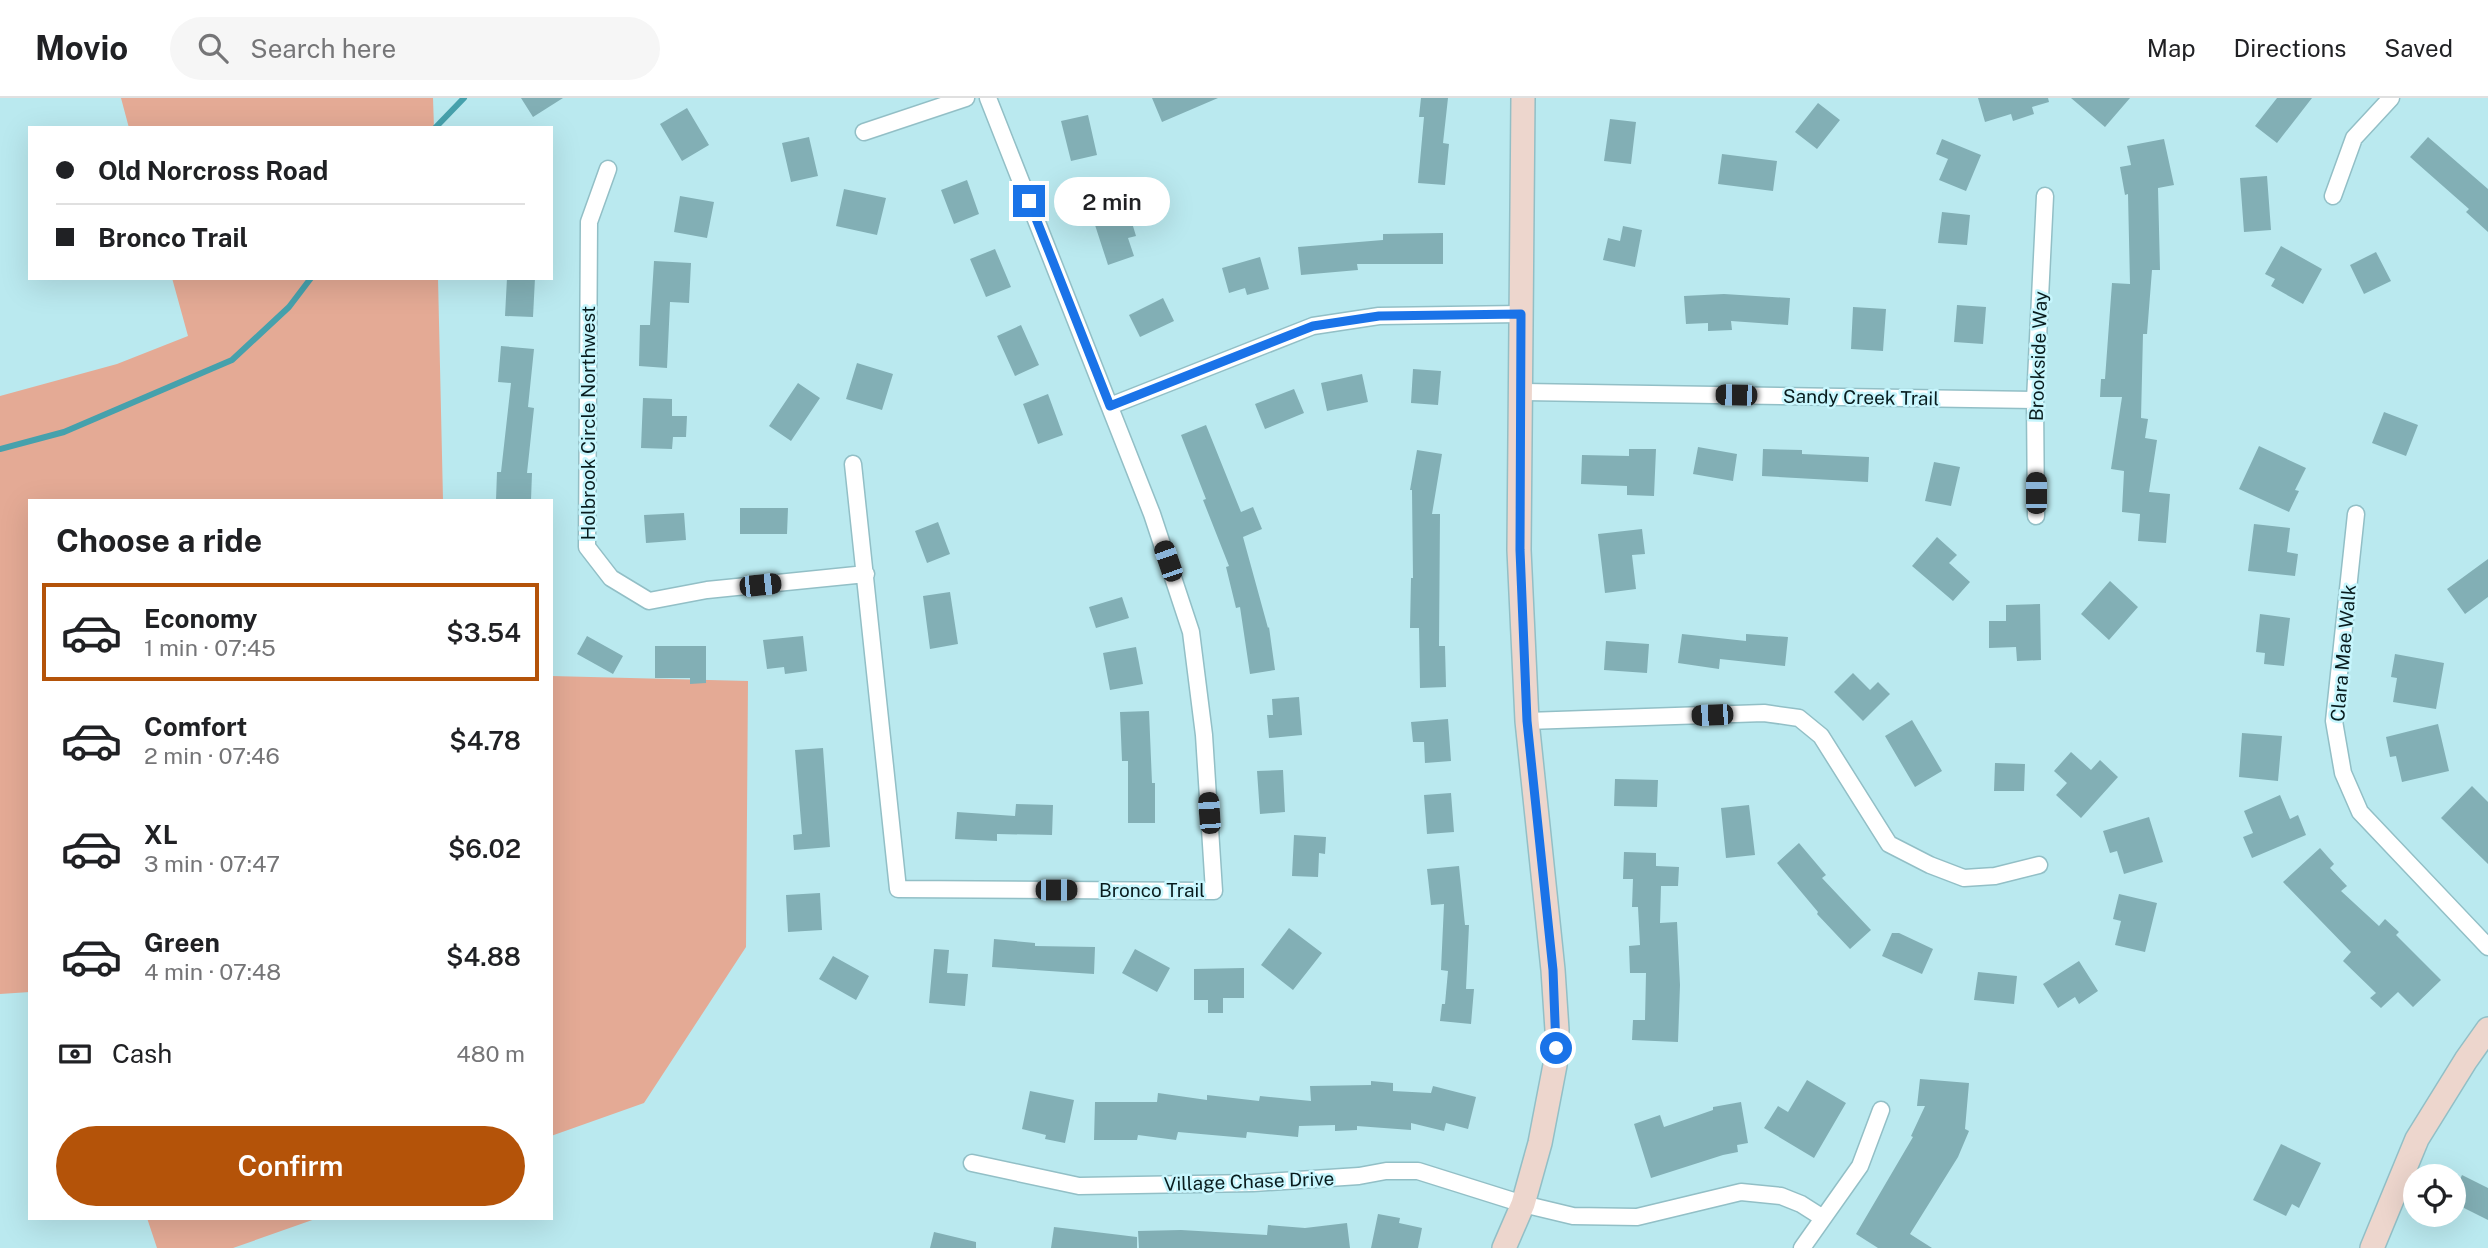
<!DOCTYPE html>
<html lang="en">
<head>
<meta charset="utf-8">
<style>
  :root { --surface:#fff; --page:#f6f6f6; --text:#202124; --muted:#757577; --line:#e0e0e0; --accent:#b45309 }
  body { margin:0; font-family:"Public Sans",sans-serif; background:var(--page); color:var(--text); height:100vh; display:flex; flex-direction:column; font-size:26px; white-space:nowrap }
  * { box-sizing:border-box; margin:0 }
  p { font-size:23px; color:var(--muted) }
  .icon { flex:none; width:38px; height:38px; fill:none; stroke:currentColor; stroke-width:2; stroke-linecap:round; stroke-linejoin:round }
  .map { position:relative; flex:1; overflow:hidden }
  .side { position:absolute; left:28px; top:401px; width:525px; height:721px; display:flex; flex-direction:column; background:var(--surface); border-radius:0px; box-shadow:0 7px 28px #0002 }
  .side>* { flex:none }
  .guide { position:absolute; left:28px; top:28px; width:525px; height:154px; border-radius:0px; box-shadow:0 7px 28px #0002; display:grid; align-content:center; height:154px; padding:0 28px; background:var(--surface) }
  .controls { position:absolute; left:2403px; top:1066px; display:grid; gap:14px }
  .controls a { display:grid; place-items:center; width:63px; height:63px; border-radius:50%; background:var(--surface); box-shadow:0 7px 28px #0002; font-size:35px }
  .end { position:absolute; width:32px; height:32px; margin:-16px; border:9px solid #1a73e8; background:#fff; box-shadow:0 0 0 4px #fff }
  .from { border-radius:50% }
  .bubble { position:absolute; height:49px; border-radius:24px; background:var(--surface); box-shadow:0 7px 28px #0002; font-size:23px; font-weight:600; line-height:49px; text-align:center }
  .car { position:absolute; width:21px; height:42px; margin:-21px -10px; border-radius:9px; box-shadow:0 0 5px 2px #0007; background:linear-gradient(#222 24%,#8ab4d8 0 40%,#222 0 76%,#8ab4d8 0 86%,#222 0) }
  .guide b { display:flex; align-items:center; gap:24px; height:66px; font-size:26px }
  .guide b+b { border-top:2px solid var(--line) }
  .guide i { width:18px; height:18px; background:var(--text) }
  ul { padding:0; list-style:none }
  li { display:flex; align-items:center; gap:21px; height:98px; margin:0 14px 10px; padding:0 14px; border:4px solid transparent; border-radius:0px }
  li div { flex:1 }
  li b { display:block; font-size:26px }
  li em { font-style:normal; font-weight:600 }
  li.selected { border-color:var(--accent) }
  li>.icon { width:63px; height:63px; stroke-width:1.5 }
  h2 { padding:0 28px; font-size:32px; line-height:84px }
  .pay { display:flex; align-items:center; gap:18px; height:77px; padding:0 28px; font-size:26px }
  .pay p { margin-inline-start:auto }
  .cta { display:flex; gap:14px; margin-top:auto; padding:14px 28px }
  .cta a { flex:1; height:80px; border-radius:42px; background:var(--accent); color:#fff; font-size:28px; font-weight:600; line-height:80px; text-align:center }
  header { display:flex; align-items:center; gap:42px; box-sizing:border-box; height:98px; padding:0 35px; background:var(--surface); border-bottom:2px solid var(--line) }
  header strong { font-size:33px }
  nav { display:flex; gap:38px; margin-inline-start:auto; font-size:24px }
  .search { width:490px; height:63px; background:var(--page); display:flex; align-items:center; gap:18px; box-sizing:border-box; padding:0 24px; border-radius:38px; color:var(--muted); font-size:26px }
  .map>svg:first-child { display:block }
  .green { fill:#e4aa95 }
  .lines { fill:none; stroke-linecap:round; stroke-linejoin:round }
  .stream { stroke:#46a1ac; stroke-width:6 }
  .building { fill:#82afb5 }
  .street-casing { stroke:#92bfc6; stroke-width:19 }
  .secondary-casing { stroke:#92bfc6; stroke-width:26 }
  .street { stroke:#fff; stroke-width:16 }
  .secondary { stroke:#edd6cd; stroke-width:23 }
  .route { stroke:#1a73e8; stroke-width:9 }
  .labels { text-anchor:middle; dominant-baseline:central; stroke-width:5; stroke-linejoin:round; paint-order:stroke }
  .street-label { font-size:19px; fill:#091c1e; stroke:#c7f6fd }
</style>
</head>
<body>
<header>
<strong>Movio</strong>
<div class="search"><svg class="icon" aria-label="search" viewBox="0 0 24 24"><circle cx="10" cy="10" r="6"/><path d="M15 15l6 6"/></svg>Search here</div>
<nav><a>Map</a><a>Directions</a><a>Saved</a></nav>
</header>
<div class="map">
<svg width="2488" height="1150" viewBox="0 0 2488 1150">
  <rect width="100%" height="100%" fill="#bae9ef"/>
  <path class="green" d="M121,0H433L434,30H129Z
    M172,180H438L443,402H30V894L0,896V298L117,266L188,238Z
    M551,578L748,583L746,849L644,1005L551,1038Z
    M147,1120H318L233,1150H157Z"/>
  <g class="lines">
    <path class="stream" d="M435,30L464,0
      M0,351L64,334L232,262L289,209L311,180"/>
  </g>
  <path class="building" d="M521,0H563L533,19Z
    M1152,0H1218L1162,24Z
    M1421,0H1448L1443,45L1449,46L1445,87L1418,85L1424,19H1419Z
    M1978,0H2048L2049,4L2032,9L2034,16L2013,23L2011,16L1985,24Z
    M2071,0H2130L2105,29Z
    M2277,0H2312L2277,45L2255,28Z
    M1818,5L1840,22L1817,51L1795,34Z
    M687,10L709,47L682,63L660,26Z
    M1088,17L1097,57L1071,63L1061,23Z
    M1610,21L1636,24L1631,66L1604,63Z
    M809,39L818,78L791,84L782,45Z
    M2428,39L2488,91V134L2466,114L2469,111L2410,59Z
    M1942,41L1981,57L1966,93L1939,82L1948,61L1936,56Z
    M2164,41L2174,87L2158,90L2160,172H2152L2147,236H2143L2141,320L2148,321L2145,340L2157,342L2149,394L2170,396L2166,445L2138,443L2140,416L2122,414L2124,373L2111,371L2122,299H2100L2101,281H2105L2112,185L2130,186L2128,96L2125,97L2120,69L2131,67L2127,48Z
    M1722,56L1777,63L1773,93L1718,86Z
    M2267,78L2271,132L2244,134L2240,80Z
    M967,82L979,116L954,126L941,92Z
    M844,91L886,100L877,137L836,128Z
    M680,98L714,104L707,140L674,134Z
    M1942,114L1970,117L1967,147L1938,145Z
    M1129,115L1136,138L1128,140L1134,158L1108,167L1095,127Z
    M1623,128L1642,132L1635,169L1603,162L1608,140L1620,143Z
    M1443,135V166H1357L1358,172L1301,177L1298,149L1383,142V136Z
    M2281,148L2322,171L2303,206L2271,188L2275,181L2265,176Z
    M995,151L1011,189L986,199L970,161Z
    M2376,154L2391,183L2364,196L2350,167Z
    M1260,159L1269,191L1247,197L1245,190L1229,195L1222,170Z
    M654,163L691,165L689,205L670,204L667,270L639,268L640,227H650Z
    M507,180H535L533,219L505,218Z
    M1724,196L1790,200L1788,227L1731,223L1732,232L1708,233V225L1686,226L1684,198Z
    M1163,200L1174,223L1140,239L1129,217Z
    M1957,207L1986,209L1983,246L1954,244Z
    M1853,209L1886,211L1883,253L1851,251Z
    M1021,227L1039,267L1015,278L997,238Z
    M501,248L534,251L528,309L534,310L527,375H532L531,402H496L497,374H501L511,285L498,284Z
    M857,265L893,276L882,312L846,301Z
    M1413,271L1441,273L1438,307L1411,305Z
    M1362,276L1368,304L1327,313L1321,285Z
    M798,285L820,300L791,343L769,328Z
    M1294,291L1304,315L1265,331L1255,306Z
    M1048,296L1063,337L1038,346L1023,306Z
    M643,300L672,301V318H687L686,339H673L672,351L641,350Z
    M2384,314L2418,327L2406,358L2372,345Z
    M1206,327L1241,414L1253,409L1262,431L1243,439L1268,530L1269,529L1275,572L1250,576L1240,509L1236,510L1226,469L1229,468L1203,402L1206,401L1181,337Z
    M2259,348L2306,370L2295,392L2299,393L2289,414L2239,391Z
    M1698,349L1737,356L1733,383L1693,376Z
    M1629,351H1656L1654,398L1627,397V388L1581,386L1582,357L1629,358Z
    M1763,351L1802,352V356L1869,359L1868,384L1762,378Z
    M1417,352L1442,356L1432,416H1440L1439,548H1445L1446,589L1420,590L1419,530H1410L1411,480H1413L1412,392H1410Z
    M1934,364L1960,369L1951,408L1925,403Z
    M740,410H788L787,436H740Z
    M684,415L686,442L646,445L644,417Z
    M938,424L950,456L927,465L915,433Z
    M2254,426L2290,430L2287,454L2298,456L2295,478L2248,473Z
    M1642,431L1645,456L1632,457L1636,491L1605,495L1598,436Z
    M1937,439L1957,457L1949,465L1970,484L1953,503L1912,468Z
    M2488,461V499L2465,516L2447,491Z
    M2110,483L2138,509L2109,542L2081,516Z
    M950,494L958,546L930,551L923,498Z
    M1122,499L1129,520L1096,530L1089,509Z
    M2040,506L2041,562L2017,563L2016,549L1989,550V523H2006V507Z
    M2260,516L2290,520L2284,568L2264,566L2265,555L2256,554Z
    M1682,536L1746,543V536L1788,539L1785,568L1720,561L1719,571L1678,565Z
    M587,538L623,558L613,576L577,556Z
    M803,538L807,573L785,576L784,569L767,571L763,542Z
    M1606,543L1649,546L1647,575L1604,572Z
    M655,548H706V585L690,586V580H655Z
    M1136,549L1143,586L1110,592L1103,555Z
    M2395,556L2444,565L2436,611L2393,604L2397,580L2391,579Z
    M1853,575L1870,592L1878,584L1890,596L1863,623L1834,594Z
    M1299,599L1302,637L1269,640L1267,617H1273L1272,601Z
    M1149,613L1152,685H1155V725H1128V663H1122L1120,614Z
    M1448,621L1451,663L1425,665L1424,644H1413L1411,624Z
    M1912,622L1942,673L1915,689L1885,638Z
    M2438,626L2449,673L2402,684L2396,658L2390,659L2386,639Z
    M2242,635L2282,638L2278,683L2239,679Z
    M823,650L830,749L794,752L793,737L802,736L795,652Z
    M2071,654L2091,672L2100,662L2118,679L2081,720L2056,697L2067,685L2054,673Z
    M1995,665L2025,666L2024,693H1994Z
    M1283,672L1285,714L1260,716L1257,673Z
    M1615,681L1658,682L1657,709L1614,708Z
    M2472,688L2488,704V766L2441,720Z
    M1451,695L1454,734L1427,736L1424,697Z
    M2280,697L2290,721L2298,717L2306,737L2252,760L2243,739L2253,735L2244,713Z
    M1016,706L1053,707L1052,737L997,736V743L955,741L957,714L1015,718Z
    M1749,707L1755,757L1726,760L1721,710Z
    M2149,719L2163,764L2124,776L2117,753L2110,755L2103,733Z
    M1294,737L1326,739L1325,756L1319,755L1318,779L1292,778Z
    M1799,745L1826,777L1822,780L1871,832L1850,851L1817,816L1818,814L1777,765Z
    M2320,750L2334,766L2330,770L2347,788L2341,793L2379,828L2385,821L2399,834L2396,837L2441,882L2413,909L2398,894L2381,910L2370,900L2376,895L2343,863L2351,854L2283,784Z
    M1624,754L1656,755V768L1679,769L1678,788H1661L1660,825L1677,824L1680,887L1678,944L1632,942L1633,922H1645L1646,875H1630L1629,848L1640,847L1638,809H1632L1633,781H1623Z
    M1459,768L1465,827H1469L1466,891H1474L1471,926L1440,923L1442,906H1445L1448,873L1441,872L1444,806L1431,807L1427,771Z
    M820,795L822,832L788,834L786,797Z
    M2119,796L2157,805L2145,854L2115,847L2121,823L2113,821Z
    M1289,830L1322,855L1293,892L1261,867Z
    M1892,835H1899L1933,851L1922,876L1882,858Z
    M994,841L1035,845V848L1095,849L1094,876L992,869Z
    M934,851L949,852L947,875L968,876L965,908L929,905Z
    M1135,851L1170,870L1157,894L1122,875Z
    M833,858L869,878L856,902L819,881Z
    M2079,863L2098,893L2079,906L2075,899L2058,910L2043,886Z
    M1244,870V900H1223V915H1208V902H1194V871Z
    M1978,874L2017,878L2014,906L1974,902Z
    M1920,981L1969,985L1965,1031L1969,1033L1958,1059L1910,1136L1932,1150H1878L1856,1136L1913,1039L1911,1038L1925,1008H1917Z
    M1807,982L1846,1005L1814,1060L1764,1030L1778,1008L1788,1014Z
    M1371,983L1393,985V993L1431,995L1433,988L1476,999L1468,1031L1446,1025L1444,1033L1411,1025V1032L1357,1028V1032L1335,1033V1027L1299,1028L1298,1039L1247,1034L1246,1040L1178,1034L1176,1042L1138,1037L1137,1042H1094L1095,1004H1157L1158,995L1207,1002V997L1259,1003L1260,998L1311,1003L1310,988L1371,987Z
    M1030,993L1074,1002L1065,1045L1045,1041L1046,1037L1022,1031Z
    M1741,1004L1748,1045L1737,1047L1738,1054L1723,1057L1651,1080L1634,1026L1660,1017L1664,1029L1713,1012V1009Z
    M2281,1046L2321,1065L2299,1110L2292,1106L2286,1118L2253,1102Z
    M2462,1077L2488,1090V1122L2454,1105V1094Z
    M1378,1116L1400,1120L1399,1125L1422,1130L1418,1150H1371Z
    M1347,1125L1350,1150H1139L1138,1133L1181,1132L1267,1137L1268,1127L1305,1130Z
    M1054,1129L1137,1139V1150H1051Z
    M934,1134L976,1144V1150H930Z"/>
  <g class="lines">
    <defs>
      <path id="street" d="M864,34L966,0
        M608,71L589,124L587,449L611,480L649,503L707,492L866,476
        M2333,98L2354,40L2391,0
        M1519,294L2035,302
        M1110,308L1313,228L1379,218L1521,216
        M853,366L898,791L1214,793L1204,637L1191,534L1152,416L988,0
        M2356,416L2334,623L2343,675L2360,714L2488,849
        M2036,418L2035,302L2045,98
        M1527,623L1764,615L1799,620L1821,638L1889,746L1930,767L1964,780L1995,778L2039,767
        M972,1065L1079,1088L1253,1085L1359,1078L1386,1073H1418L1523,1106L1573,1118L1637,1119L1741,1094L1781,1098L1801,1106L1823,1120
        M1802,1150L1860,1068L1881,1012"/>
      <path id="secondary" d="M1504,1150L1523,1106L1540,1045L1555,967L1557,932L1553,872L1527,623L1519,452L1523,0
        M2372,1150L2417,1041L2466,962L2488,931"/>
    </defs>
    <use href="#street" class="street-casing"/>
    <use href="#secondary" class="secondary-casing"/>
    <use href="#street" class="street"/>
    <use href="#secondary" class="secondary"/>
  </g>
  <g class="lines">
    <path class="route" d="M1029,103L1110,308L1313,228L1379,218L1521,216L1520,452L1527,623L1553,872L1556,950"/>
  </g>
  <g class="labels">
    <g class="street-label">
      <text transform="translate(2038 258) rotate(-88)">Brookside Way</text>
      <text transform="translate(1861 299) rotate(1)">Sandy Creek Trail</text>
      <text transform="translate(588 325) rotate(-90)">Holbrook Circle Northwest</text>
      <text transform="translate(2343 555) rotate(-85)">Clara Mae Walk</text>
      <text x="1152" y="792">Bronco Trail</text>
      <text transform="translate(1249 1083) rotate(-2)">Village Chase Drive</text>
    </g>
  </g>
</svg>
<div class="controls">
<a><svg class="icon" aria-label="locate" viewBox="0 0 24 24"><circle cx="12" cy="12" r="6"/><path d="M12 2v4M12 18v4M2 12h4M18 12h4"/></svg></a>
</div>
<i class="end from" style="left:1556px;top:950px"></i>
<i class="end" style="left:1029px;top:103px"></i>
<div class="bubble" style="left:1054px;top:79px;width:116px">2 min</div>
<i class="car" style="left:1736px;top:297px;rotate:271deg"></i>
<i class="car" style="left:2036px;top:395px;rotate:0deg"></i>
<i class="car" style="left:1168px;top:463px;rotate:341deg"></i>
<i class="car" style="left:760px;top:487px;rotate:84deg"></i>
<i class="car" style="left:1712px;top:617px;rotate:268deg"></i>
<i class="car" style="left:1209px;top:715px;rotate:356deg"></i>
<i class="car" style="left:1056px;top:792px;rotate:90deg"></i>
<div class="guide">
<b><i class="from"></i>Old Norcross Road</b>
<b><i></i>Bronco Trail</b>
</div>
<section class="side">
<h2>Choose a ride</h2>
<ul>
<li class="selected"><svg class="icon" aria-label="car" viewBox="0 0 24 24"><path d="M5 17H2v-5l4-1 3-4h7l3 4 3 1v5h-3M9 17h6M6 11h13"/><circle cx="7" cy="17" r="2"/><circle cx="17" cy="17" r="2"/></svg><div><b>Economy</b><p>1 min · 07:45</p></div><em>$3.54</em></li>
<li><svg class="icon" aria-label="car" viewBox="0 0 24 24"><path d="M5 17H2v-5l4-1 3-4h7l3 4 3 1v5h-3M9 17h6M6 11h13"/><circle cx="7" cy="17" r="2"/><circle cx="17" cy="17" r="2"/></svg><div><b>Comfort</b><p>2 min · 07:46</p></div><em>$4.78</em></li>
<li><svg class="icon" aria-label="car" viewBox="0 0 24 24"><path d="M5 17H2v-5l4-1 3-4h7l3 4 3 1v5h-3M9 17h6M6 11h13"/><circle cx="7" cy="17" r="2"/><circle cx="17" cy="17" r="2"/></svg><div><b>XL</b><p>3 min · 07:47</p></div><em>$6.02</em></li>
<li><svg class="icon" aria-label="car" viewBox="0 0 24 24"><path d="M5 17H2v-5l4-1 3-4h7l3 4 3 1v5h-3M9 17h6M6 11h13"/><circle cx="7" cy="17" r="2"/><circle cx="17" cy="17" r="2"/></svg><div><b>Green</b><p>4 min · 07:48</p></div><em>$4.88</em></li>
</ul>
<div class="pay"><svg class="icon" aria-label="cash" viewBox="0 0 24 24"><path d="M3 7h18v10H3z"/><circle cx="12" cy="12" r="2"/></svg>Cash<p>480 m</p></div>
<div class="cta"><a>Confirm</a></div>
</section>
</div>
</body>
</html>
